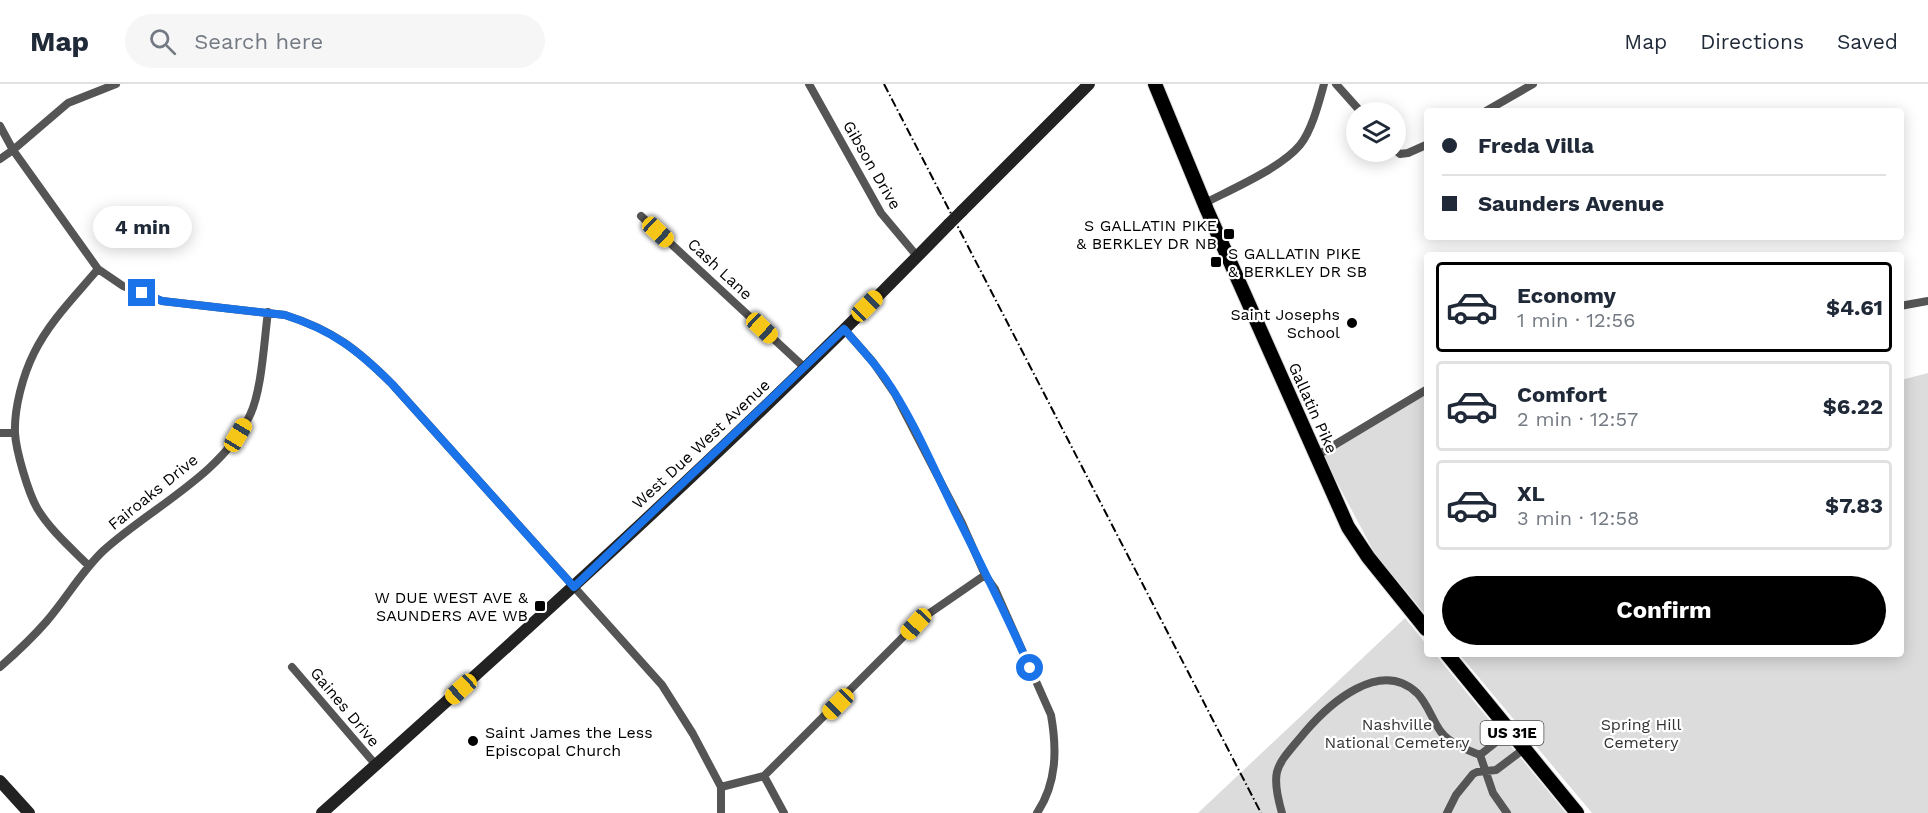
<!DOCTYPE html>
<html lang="en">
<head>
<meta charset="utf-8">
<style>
  :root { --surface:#fff; --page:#f6f6f7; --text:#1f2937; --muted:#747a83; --line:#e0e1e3; --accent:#000 }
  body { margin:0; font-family:"Work Sans",sans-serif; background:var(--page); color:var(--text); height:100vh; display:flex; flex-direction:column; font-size:22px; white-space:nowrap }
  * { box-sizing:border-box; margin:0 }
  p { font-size:20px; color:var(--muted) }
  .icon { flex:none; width:33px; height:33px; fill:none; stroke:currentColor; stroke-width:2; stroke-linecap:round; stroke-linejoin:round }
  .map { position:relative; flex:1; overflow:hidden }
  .side { position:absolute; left:1424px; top:168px; width:480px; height:405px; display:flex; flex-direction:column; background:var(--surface); border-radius:6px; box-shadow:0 3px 15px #0003 }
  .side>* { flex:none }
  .guide { position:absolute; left:1424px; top:24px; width:480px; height:132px; border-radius:6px; box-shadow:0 3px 15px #0003; display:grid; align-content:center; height:132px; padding:0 18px; background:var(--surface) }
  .tools { position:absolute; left:1346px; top:18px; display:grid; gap:12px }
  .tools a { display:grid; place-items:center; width:60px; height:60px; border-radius:50%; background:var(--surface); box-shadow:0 3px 15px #0003; font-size:30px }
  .end { position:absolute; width:27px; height:27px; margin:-14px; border:8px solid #1a73e8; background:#fff; box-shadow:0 0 0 3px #fff }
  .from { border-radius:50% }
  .bubble { position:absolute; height:42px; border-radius:21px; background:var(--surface); box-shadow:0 3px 15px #0003; font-size:20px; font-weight:700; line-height:42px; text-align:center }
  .car { position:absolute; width:18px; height:36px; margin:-18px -9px; border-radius:8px; box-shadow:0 0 4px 2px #0007; background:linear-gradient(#f5c518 24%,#345 0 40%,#f5c518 0 76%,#345 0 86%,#f5c518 0) }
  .guide b { display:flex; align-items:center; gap:21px; height:57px; font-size:22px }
  .guide b+b { border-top:2px solid var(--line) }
  .guide i { width:15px; height:15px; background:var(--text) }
  ul { padding:10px 0 0; list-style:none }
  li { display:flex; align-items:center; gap:18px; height:90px; margin:0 12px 9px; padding:0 6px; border:3px solid var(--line); border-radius:6px }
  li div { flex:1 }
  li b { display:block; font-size:22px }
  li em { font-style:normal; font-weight:700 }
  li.on { border-color:var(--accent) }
  li>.icon { width:54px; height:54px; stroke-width:1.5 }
  .cta { display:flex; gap:12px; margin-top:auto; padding:12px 18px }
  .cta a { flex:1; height:69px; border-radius:36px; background:var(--accent); color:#fff; font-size:24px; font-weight:700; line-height:69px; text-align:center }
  header { display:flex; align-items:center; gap:36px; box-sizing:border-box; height:84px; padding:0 30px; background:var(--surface); border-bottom:2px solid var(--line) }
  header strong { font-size:28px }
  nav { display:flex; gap:33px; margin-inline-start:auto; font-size:21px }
  .search { width:420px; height:54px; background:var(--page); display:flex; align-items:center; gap:15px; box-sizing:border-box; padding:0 21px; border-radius:33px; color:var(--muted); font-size:22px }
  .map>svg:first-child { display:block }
  .green { fill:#dcdcdc }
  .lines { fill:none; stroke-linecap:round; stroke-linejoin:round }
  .primary-casing { stroke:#dbdbdb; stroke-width:16 }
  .street { stroke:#555; stroke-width:8 }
  .secondary { stroke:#222; stroke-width:12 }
  .primary { stroke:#000; stroke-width:14 }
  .rail { stroke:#000; stroke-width:2; stroke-dasharray:9 3 1.5 3; stroke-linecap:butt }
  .secondary-bridge { stroke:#222; stroke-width:12 }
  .route { stroke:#1a73e8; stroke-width:8 }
  .poi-dot { fill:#000; stroke:#fff; stroke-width:2 }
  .labels { text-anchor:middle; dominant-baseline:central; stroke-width:4.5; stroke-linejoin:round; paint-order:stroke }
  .shield { fill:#fff; stroke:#4c4c4c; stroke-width:1.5 }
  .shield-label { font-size:15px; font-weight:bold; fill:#000 }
  .street-label { font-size:16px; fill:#000; stroke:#fff }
  .poi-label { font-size:16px; fill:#000; stroke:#fff; text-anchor:end }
  .park-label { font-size:16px; fill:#333; stroke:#fff }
</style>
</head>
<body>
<header>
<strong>Map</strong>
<div class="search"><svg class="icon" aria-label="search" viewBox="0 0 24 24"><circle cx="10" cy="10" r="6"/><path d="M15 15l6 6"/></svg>Search here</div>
<nav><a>Map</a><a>Directions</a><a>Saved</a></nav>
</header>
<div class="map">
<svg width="1928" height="729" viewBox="0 0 1928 729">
  <rect width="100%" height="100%" fill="#fff"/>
  <path class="green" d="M1928,289V729H1592L1459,570H1900L1901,296Z
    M1426,304V531L1375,470L1323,372Z
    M1405,534L1426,560V570H1435L1566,729H1198Z"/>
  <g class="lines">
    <defs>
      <path id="primary" d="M1155,0L1207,126L1348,443L1368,473L1426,545
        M1447,570L1577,729"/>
    </defs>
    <use href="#primary" class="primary-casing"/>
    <path class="street" d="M809,0L881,129L917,172
      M1336,0L1361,28
      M1486,27L1533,0
      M0,42L13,66L98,185L123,202L162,217L285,231C333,246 358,266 392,300L662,601L693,650L721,703V729
      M1395,66L1400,70L1408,69L1426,61
      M0,75L13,66L68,19L116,0
      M1205,119C1232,105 1281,84 1300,61C1312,46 1319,18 1324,0
      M641,132L805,284
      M1900,222L1928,217
      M844,245L873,278L895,310L962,439L985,491L995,505L1051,631C1057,665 1057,699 1037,729
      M0,349H15
      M1316,372L1426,306
      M89,482C71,464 50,446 37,424C28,408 16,367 15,349C14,324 23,291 34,269C49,238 76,211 98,185
      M0,583C16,569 32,554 46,538C66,515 81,488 103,467C150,424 222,391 250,331C262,306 264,257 268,228
      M292,583L376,681
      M1480,671L1510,647
      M764,692L784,729
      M721,703L764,692L921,535L985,491
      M1282,729C1269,684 1277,682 1305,648C1329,620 1380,574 1417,609C1428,620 1432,636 1441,648C1449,659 1467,666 1480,671L1493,709L1507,729
      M1447,729L1456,711L1473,690L1477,688L1496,686L1524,665"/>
    <path class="secondary" d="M962,127L1089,0
      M0,697L29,729
      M322,729C536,538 749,346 949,140"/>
    <use href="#primary" class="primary"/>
    <path class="rail" d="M884,0L1261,729"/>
    <path class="secondary-bridge" d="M949,140L962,127"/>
  </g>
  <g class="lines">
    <path class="route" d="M142,209L162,217L285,231C332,246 358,266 392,300L574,503L844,245C858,261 873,277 885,294C914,336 934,386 957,432C982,482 1007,532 1030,584"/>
  </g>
  <g class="poi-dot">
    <rect x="1223" y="144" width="12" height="12" rx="3"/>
    <rect x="1210" y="172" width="12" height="12" rx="3"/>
    <circle cx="1352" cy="239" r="6"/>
    <rect x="534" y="516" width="12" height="12" rx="3"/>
    <circle cx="473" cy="657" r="6"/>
  </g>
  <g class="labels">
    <rect class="shield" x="1480.5" y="637" width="63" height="24" rx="4.5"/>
    <g class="shield-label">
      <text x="1512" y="649">US 31E</text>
    </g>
    <g class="street-label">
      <text transform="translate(872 81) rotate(60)">Gibson Drive</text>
      <text transform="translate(720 185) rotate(43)">Cash Lane</text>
      <text transform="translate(1313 324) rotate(66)">Gallatin Pike</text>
      <text transform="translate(701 360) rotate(-43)">West Due West Avenue</text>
      <text transform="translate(153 408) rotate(-39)">Fairoaks Drive</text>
      <text transform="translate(345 623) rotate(50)">Gaines Drive</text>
    </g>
    <g class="poi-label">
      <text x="1217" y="141">S GALLATIN PIKE<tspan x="1217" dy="18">&amp; BERKLEY DR NB</tspan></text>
      <text x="1228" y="169" text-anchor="start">S GALLATIN PIKE<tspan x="1228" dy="18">&amp; BERKLEY DR SB</tspan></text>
      <text x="1340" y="230">Saint Josephs<tspan x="1340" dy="18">School</tspan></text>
      <text x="528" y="513">W DUE WEST AVE &amp;<tspan x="528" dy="18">SAUNDERS AVE WB</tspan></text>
      <text x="485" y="648" text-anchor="start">Saint James the Less<tspan x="485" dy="18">Episcopal Church</tspan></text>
    </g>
    <g class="park-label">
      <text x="1397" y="640">Nashville<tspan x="1397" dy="18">National Cemetery</tspan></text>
      <text x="1641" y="640">Spring Hill<tspan x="1641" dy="18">Cemetery</tspan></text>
    </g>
  </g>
</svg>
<div class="tools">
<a><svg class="icon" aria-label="layers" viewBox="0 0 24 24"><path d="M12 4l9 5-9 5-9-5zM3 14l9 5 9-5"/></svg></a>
</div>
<i class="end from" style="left:1030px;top:584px"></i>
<i class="end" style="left:142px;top:209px"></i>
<div class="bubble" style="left:93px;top:122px;width:99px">4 min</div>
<i class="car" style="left:658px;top:148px;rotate:133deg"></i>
<i class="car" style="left:867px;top:222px;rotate:45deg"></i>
<i class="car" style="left:762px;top:244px;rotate:133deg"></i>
<i class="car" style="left:238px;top:351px;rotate:31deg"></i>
<i class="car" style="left:916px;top:540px;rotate:223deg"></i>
<i class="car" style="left:461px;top:605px;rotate:228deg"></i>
<i class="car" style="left:838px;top:620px;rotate:225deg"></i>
<div class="guide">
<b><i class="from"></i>Freda Villa</b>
<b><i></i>Saunders Avenue</b>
</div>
<section class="side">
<ul>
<li class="on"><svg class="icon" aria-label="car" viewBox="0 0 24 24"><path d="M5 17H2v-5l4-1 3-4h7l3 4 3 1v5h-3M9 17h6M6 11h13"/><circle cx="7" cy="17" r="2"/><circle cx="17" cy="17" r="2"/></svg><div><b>Economy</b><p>1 min · 12:56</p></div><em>$4.61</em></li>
<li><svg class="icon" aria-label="car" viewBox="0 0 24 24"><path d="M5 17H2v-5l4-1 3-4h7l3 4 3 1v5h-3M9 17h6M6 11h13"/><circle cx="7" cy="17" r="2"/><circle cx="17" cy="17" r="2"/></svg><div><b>Comfort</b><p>2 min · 12:57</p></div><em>$6.22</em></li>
<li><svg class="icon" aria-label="car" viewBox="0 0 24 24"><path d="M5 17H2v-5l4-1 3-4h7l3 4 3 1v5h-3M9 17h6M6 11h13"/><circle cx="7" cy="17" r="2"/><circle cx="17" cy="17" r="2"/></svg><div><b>XL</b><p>3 min · 12:58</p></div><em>$7.83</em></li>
</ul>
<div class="cta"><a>Confirm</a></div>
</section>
</div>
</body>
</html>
